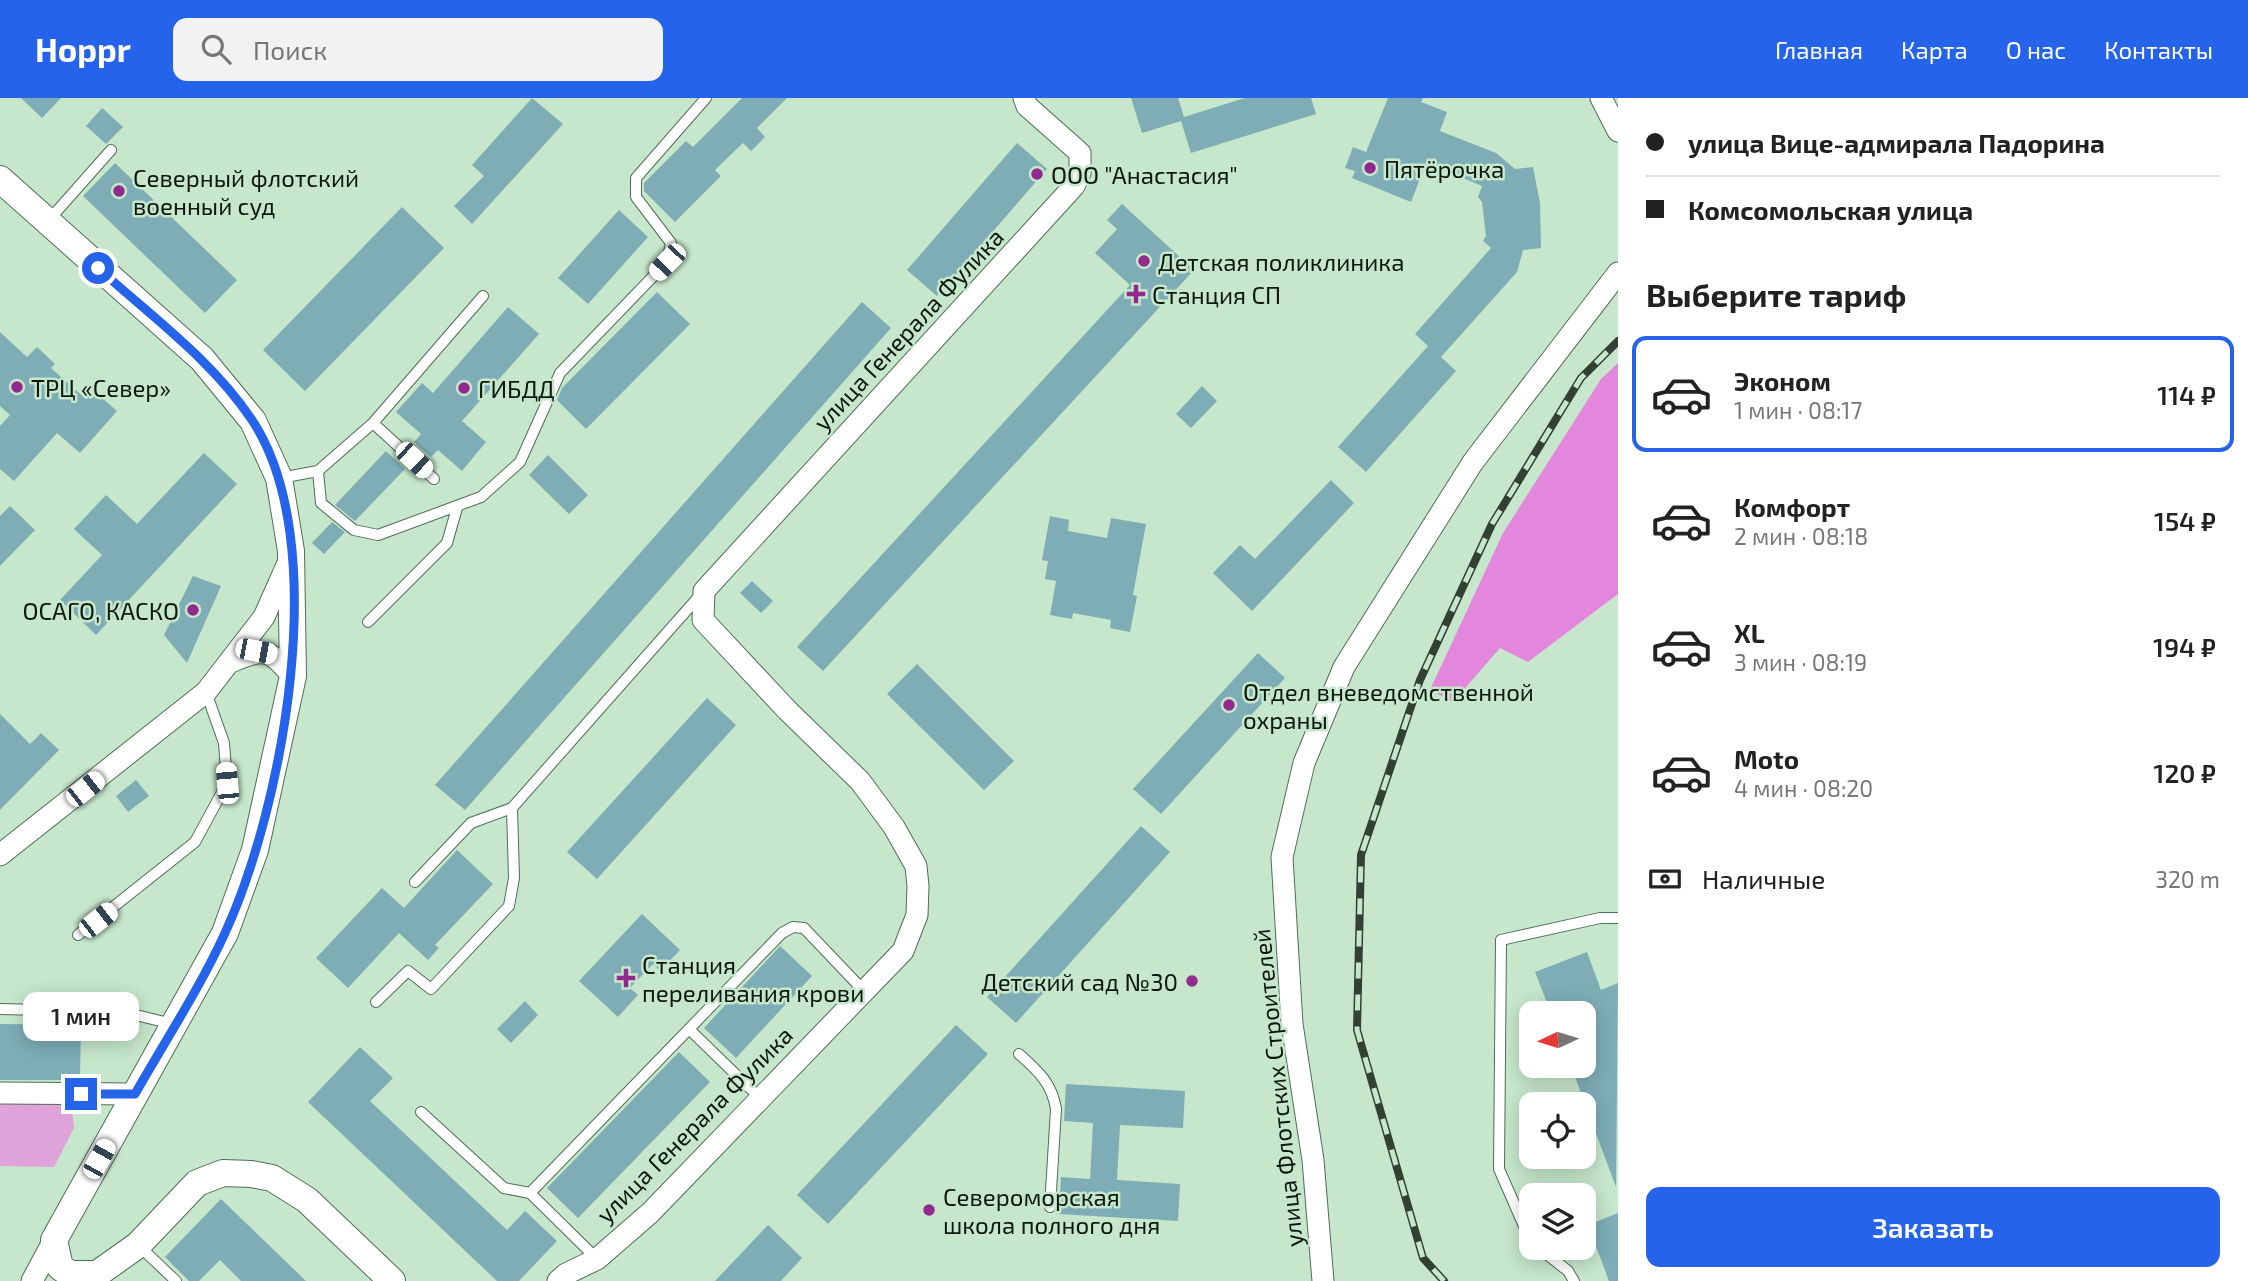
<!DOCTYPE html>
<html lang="ru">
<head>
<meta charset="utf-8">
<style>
  :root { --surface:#fff; --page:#f2f2f2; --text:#222; --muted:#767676; --line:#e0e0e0; --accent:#2563eb }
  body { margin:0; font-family:"Exo 2",sans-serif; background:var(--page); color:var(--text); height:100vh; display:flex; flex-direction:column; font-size:26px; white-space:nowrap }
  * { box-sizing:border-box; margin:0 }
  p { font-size:23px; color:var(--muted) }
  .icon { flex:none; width:38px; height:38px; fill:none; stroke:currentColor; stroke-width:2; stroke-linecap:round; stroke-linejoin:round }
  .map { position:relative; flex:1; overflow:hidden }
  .sheet { display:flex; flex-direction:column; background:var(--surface); width:630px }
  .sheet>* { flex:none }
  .guide { display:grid; align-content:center; height:154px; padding:0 28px; background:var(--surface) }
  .needle { width:46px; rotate:266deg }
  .controls { position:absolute; left:1519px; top:903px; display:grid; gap:14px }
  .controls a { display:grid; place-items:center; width:77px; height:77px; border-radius:14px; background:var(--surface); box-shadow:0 4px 18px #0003; font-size:35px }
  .end { position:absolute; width:32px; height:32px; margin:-16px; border:9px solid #2563eb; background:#fff; box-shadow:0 0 0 4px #fff }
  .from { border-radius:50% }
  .bubble { position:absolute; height:49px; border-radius:14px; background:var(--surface); box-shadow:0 4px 18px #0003; font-size:23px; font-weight:600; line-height:49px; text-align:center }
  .car { position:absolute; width:21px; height:42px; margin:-21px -10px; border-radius:9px; box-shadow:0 0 5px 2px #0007; background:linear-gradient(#fff 24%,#345 0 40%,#fff 0 76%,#345 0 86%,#fff 0) }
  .guide b { display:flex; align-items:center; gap:24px; height:66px; font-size:26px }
  .guide b+b { border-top:2px solid var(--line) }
  .guide i { width:18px; height:18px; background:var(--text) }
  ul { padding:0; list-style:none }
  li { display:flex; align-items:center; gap:21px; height:116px; margin:0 14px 10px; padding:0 14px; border:4px solid transparent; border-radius:14px }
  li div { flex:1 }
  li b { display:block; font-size:26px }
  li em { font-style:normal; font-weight:600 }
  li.on { border-color:var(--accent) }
  li>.icon { width:63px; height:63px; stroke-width:1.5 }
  h2 { padding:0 28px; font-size:32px; line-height:84px }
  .pay { display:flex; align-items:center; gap:18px; height:77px; padding:0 28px; font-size:26px }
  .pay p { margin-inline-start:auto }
  .action { display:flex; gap:14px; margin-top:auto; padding:14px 28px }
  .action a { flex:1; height:80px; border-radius:14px; background:var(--accent); color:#fff; font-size:28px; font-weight:600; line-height:80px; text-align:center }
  header { display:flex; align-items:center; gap:42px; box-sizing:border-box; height:98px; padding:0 35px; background:var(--accent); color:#fff }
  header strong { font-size:33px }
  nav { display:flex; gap:38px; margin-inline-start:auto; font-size:24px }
  .search { width:490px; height:63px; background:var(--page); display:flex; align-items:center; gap:18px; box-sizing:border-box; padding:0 24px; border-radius:14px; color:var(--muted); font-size:26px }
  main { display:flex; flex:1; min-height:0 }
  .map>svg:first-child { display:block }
  .green { fill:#dfa3d9 }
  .forest { fill:#e287db }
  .building { fill:#7eadb6 }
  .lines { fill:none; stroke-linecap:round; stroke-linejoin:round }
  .service-casing { stroke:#506d55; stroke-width:12 }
  .minor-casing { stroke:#506d55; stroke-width:23 }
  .tertiary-casing { stroke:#506d55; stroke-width:28 }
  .service { stroke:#fff; stroke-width:10 }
  .minor { stroke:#fff; stroke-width:21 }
  .tertiary { stroke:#fff; stroke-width:26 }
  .rail-casing { stroke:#324134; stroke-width:8 }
  .rail { stroke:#c6e7cb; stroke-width:5; stroke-dasharray:16; stroke-linecap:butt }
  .route { stroke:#2563eb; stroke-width:9 }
  .poi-dot { fill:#92298d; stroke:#c6e7cb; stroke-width:2.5 }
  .labels { text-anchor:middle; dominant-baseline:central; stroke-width:5; stroke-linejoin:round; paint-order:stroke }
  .poi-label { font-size:24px; fill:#0d180f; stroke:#c6e7cb; text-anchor:start }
  .street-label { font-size:24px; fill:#0d180f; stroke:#c6e7cb }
</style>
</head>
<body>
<header>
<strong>Hoppr</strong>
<div class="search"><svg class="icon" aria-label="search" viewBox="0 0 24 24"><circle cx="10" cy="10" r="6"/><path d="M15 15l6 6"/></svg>Поиск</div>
<nav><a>Главная</a><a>Карта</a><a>О нас</a><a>Контакты</a></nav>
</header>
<main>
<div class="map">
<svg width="1618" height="1183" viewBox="0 0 1618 1183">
  <rect width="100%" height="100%" fill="#c6e7cb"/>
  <path class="green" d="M0,1002L71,1004L74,1030L54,1069L0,1068Z"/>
  <path class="forest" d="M1618,265V496L1528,564L1500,550L1453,604L1430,592L1503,435L1601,281Z"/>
  <path class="building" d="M21,0H61L42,20Z
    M532,0L563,26L472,126L454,108L484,78L472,67Z
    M742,0H787L757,30L765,39L751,53L743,45L715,72L721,78L675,124L644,93V85L686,43L693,49Z
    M1131,0H1178L1184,19L1245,0H1311L1316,16L1191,55L1181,23L1142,35Z
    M1388,0H1423L1421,4L1447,14L1440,33L1496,55L1515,71L1533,69L1540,105L1541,150L1523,152L1517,174L1441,259L1456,273L1366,374L1338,349L1428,248L1415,236L1491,150L1483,143L1486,138L1482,104L1478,99L1482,88L1426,65L1411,104L1352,80L1355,73L1345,70L1353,49L1366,54Z
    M102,10L123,29L106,46L86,28Z
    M1017,45L1047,71L937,198L907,172Z
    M115,65L237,182L205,215L83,98Z
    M1122,106L1194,172L823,573L797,549L1130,187L1095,155L1117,131L1107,122Z
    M402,109L444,150L305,293L263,252Z
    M619,112L648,139L588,206L558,180Z
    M657,194L690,226L586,331L557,302L562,290Z
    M862,204L891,230L465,712L435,687Z
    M508,209L539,236L462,323L486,344L462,373L438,352L431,359L414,344L421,336L396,314L422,285L433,295Z
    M0,234L27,259L37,249L55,266L51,270L86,301L94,293L117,313L80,355L57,335L14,383L0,371V328L10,317L0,308Z
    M1202,288L1217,303L1191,330L1176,316Z
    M386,353L405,371L355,423L335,407Z
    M204,355L237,386L96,537L60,502L102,457L74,431L106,397L137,426Z
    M548,357L588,397L569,416L529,377Z
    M1331,382L1354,405L1252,513L1213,475L1240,447L1255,461Z
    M10,408L35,432L0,468V418Z
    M1050,418L1069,422L1068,433L1107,440L1111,420L1146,426L1133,497L1137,498L1130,534L1110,530L1111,522L1073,515L1072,521L1050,517L1056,483L1045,481L1048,463L1042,462Z
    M332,424L345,434L324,456L312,445Z
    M193,478L221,488L187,565L164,537Z
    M752,483L773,503L761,515L740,495Z
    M1258,555L1285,580L1161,716L1133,691Z
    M917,566L1014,663L984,692L887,596Z
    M707,600L736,627L597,781L567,754Z
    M0,616L30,646L41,635L59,652L0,712Z
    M136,682L149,698L128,714L116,698Z
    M1141,728L1170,754L1016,925L987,899Z
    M457,752L493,786L435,847L439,850L428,862L399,835L348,890L316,860L382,790L404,810Z
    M642,816L680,852L660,873L653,866L630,890L638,897L618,919L579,883Z
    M780,848L812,878L736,960L704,930Z
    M1587,854L1601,892L1618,885L1616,1089L1571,968H1584V915H1551L1535,874Z
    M525,903L538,917L511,945L497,931Z
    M0,926L81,927L80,982H0Z
    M956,927L988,956L828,1126L797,1097Z
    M360,949L393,980L370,1003L507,1132L525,1113L557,1143L519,1183H497L308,1004Z
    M679,954L710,984L578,1120L547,1090Z
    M1066,986L1185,993L1183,1030L1120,1027L1117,1082L1180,1086L1178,1123L1059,1116L1061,1079L1090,1081L1093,1025L1064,1023Z
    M221,1101L306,1183H241L220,1162L199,1183H189L165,1159Z
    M1618,1115V1183H1609L1588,1127Z
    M768,1127L802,1160L781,1183H715Z"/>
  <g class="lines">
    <defs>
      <path id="service" d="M49,122L111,52
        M373,325L318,373L321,405L354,432L378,437L481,399L520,364L560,275L667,164L671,145L636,99V80L706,0
        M280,380L318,373
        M434,381L373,325L483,198
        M368,524L447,445L457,410
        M415,784L471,725L512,710
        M78,837L195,744L227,685L224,645L206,594
        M376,904L408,873L431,891L509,808L514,780L512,710L702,495
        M0,911L124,914L172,926
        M689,931L782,835L793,829L804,830L863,892
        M1019,956C1038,973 1052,985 1056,1011L1050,1109
        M421,1014L504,1090L530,1095L689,931L759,999
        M530,1095L597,1161
        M1531,1144L1499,1071L1501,842L1600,820H1618
        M138,1147L176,1183
        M1539,1150L1568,1173L1574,1183"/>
      <path id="minor" d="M1601,0L1618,33
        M233,563C266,549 269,552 293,578
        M0,757L206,594L264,519L288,465
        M0,995L135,996
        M32,1183L54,1142
        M558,1183L566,1176L597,1161L650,1115L903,853L917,817L918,788L916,768L894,729L860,683L787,612L703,522L704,493L1074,88L1080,75V55L1027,8L1024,0
        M1323,1183L1313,1062L1292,926L1282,759L1304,665L1344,569L1473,364L1618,175"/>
      <path id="tertiary" d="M0,81L202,261L253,323L279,380L291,453L293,578L255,752L225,835L54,1142L60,1169L70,1176H97L138,1147L197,1085L223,1075L251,1076L272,1080L307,1102L392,1183"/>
    </defs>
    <use href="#service" class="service-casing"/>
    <use href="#minor" class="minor-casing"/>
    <use href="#tertiary" class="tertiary-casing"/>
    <use href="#service" class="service"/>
    <use href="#minor" class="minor"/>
    <use href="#tertiary" class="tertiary"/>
    <defs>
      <path id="rail" d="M1444,1183L1423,1160L1357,932L1361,757L1420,582L1492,426L1581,280L1618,243"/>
    </defs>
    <use href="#rail" class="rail-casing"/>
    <use href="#rail" class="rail"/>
  </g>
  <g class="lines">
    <path class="route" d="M81,996H135C165,943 200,890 225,835C283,709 333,444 252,322C211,261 152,219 98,170"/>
  </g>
  <g class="poi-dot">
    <circle cx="1370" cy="70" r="7"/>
    <circle cx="1037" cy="76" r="7"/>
    <circle cx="119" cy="93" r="7"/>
    <circle cx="1144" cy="163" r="7"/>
    <path d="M1132.5 185.5h7v7h7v7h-7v7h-7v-7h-7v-7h7z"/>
    <circle cx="17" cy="289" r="7"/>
    <circle cx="464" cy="290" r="7"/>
    <circle cx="193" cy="512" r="7"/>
    <circle cx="1229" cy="607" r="7"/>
    <path d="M622.5 869.5h7v7h7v7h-7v7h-7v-7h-7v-7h7z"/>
    <circle cx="1192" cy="883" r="7"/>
    <circle cx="929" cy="1112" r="7"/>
  </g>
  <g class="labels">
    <g class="poi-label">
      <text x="1384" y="70">Пятёрочка</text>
      <text x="1051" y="76">ООО "Анастасия"</text>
      <text x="133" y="79">Северный флотский<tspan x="133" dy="28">военный суд</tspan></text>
      <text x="1158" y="163">Детская поликлиника</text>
      <text x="1152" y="196">Станция СП</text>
      <text x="31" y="289">ТРЦ «Север»</text>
      <text x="478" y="290">ГИБДД</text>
      <text x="179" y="512" text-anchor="end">ОСАГО, КАСКО</text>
      <text x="1243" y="593">Отдел вневедомственной<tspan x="1243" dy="28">охраны</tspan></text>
      <text x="642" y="866">Станция<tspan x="642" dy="28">переливания крови</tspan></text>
      <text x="1178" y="883" text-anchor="end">Детский сад №30</text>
      <text x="943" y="1098">Североморская<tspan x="943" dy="28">школа полного дня</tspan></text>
    </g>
    <g class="street-label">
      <text transform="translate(908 231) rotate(-47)">улица Генерала Фулика</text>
      <text transform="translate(1277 990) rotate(-96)">улица Флотских Строителей</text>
      <text transform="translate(694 1026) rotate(-45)">улица Генерала Фулика</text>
    </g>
  </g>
</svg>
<div class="controls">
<a><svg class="needle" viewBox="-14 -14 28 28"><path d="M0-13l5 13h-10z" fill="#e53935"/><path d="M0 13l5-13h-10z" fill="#767676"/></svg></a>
<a><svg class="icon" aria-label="locate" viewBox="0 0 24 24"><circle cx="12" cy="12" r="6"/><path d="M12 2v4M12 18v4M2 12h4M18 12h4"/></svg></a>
<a><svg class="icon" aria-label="layers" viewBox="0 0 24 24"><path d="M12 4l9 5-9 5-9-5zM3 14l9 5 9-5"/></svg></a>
</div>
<i class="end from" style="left:98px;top:170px"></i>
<i class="end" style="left:81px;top:996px"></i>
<div class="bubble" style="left:23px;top:894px;width:116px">1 мин</div>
<i class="car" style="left:667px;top:164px;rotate:224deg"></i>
<i class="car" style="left:414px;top:362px;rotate:133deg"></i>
<i class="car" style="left:256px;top:553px;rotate:101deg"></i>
<i class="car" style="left:227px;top:685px;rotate:355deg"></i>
<i class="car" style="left:85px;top:691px;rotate:52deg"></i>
<i class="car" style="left:98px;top:822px;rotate:52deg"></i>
<i class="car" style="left:99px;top:1061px;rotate:29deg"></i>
</div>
<section class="sheet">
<div class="guide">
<b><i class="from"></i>улица Вице-адмирала Падорина</b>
<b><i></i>Комсомольская улица</b>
</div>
<h2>Выберите тариф</h2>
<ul>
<li class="on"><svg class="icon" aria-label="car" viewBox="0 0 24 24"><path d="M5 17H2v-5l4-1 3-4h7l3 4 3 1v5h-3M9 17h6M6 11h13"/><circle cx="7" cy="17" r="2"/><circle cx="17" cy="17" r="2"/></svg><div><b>Эконом</b><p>1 мин · 08:17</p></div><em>114 ₽</em></li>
<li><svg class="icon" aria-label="car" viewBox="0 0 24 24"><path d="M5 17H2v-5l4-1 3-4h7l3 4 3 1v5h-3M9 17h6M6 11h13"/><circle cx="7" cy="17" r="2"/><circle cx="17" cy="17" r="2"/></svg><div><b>Комфорт</b><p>2 мин · 08:18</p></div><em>154 ₽</em></li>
<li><svg class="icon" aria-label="car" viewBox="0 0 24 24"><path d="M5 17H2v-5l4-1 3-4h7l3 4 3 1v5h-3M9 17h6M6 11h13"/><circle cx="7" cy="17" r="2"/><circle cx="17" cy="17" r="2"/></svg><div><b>XL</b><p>3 мин · 08:19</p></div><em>194 ₽</em></li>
<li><svg class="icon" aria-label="car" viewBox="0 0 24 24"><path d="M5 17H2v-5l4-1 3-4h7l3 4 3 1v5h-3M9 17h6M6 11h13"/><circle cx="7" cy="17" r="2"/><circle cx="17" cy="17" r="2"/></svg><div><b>Moto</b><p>4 мин · 08:20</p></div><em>120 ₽</em></li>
</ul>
<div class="pay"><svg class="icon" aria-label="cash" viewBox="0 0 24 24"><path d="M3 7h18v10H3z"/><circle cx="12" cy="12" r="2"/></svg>Наличные<p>320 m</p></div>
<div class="action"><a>Заказать</a></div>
</section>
</main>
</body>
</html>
